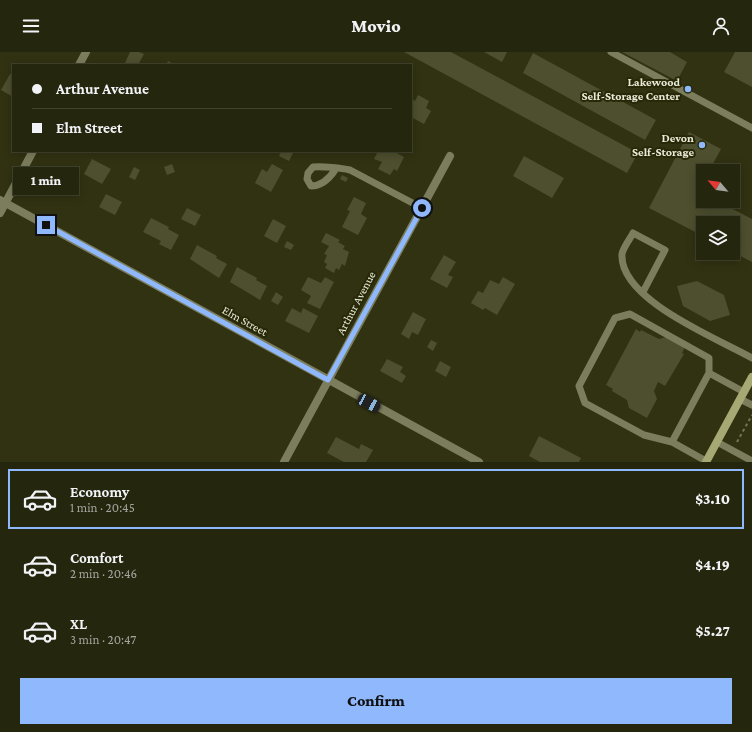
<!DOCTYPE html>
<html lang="en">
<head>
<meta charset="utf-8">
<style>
  :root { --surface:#25260e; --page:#31321c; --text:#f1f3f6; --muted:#a3a59e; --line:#42432e; --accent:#8fb8fd }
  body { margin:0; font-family:"Crimson Pro",serif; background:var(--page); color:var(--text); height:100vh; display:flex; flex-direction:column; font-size:15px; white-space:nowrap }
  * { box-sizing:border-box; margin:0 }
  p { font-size:13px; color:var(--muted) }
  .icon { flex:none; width:22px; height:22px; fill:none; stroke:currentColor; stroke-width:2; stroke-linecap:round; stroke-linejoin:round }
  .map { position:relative; height:410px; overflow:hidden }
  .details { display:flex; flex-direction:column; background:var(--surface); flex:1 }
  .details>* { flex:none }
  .top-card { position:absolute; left:12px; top:12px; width:400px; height:88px; border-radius:0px; box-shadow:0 2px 10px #0003,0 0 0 1px var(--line); display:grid; align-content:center; height:88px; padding:0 20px; background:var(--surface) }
  .needle { width:26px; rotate:299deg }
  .buttons { position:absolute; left:696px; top:112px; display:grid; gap:8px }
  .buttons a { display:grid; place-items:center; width:44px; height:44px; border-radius:0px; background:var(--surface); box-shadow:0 2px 10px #0003,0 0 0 1px var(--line); font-size:20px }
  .end { position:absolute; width:18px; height:18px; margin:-9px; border:5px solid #8fb8fd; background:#111; box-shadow:0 0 0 2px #111 }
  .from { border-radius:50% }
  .bubble { position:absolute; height:28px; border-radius:0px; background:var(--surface); box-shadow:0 2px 10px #0003,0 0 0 1px var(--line); font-size:13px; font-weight:800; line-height:28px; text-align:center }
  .car { position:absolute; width:12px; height:24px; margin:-12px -6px; border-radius:5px; box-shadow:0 0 3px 1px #0007; background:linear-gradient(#222 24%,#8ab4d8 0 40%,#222 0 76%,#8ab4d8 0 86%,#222 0) }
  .top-card b { display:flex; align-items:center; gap:14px; height:38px; font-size:15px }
  .top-card b+b { border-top:1px solid var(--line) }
  .top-card i { width:10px; height:10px; background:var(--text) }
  ul { padding:7px 0 0; list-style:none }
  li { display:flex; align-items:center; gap:12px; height:60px; margin:0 8px 6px; padding:0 12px; border:2px solid transparent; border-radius:0px }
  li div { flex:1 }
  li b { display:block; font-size:15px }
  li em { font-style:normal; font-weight:800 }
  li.current { border-color:var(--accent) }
  li>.icon { width:36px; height:36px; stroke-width:1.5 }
  .action { display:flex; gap:8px; margin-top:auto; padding:8px 20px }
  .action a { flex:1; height:46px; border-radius:0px; background:var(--accent); color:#111; font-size:16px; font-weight:800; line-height:46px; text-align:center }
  header { display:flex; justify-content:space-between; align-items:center; height:52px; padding:0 20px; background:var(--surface); font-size:18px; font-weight:800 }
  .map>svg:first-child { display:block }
  .building { fill:#4d4f2e }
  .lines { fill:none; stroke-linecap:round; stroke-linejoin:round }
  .path { stroke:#74755a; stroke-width:2; stroke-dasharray:3 3; stroke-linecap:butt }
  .lane { stroke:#7b7d5c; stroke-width:7 }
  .street { stroke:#7b7d5c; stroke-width:8 }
  .secondary { stroke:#a6a973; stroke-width:8 }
  .route { stroke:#8fb8fd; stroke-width:5 }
  .poi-dot { fill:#8fb8fd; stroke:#272807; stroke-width:1.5 }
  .labels { text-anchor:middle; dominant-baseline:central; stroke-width:4; stroke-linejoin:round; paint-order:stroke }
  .poi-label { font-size:12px; font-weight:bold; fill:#e9ead8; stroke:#272807; text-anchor:end }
  .street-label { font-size:12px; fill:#e9ead8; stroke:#272807 }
</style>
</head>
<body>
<header><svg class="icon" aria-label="menu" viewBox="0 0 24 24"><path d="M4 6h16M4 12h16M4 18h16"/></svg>Movio<svg class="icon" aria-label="person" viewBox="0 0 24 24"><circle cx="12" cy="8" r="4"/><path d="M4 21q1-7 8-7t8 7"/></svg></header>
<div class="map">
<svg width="752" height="410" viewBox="0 0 752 410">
  <rect width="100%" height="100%" fill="#313212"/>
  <path class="building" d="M130,0H139L144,2L138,13H124Z
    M404,0H451L638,101L627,121Z
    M484,0H507L502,10Z
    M622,0H670L687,10L677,29Z
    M735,0H752V35L724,20Z
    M533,1L656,68L645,88L523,21Z
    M168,9L175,13H166Z
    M10,22L13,23V45L1,38Z
    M418,43L429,49L426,56L431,59L424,72L411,65V46L415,49Z
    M689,80L721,97L709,119H703V131L699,139L703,141V149H717L752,167V210L733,200V171H703V184L649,156Z
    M281,99H294L289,109L279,104Z
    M378,99H393L404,105L397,119L394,117L390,123L378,117L382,110L374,107Z
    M524,104L564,126L552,146L513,124Z
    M92,107L111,117L102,132L84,122Z
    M172,112L175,120L167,123L164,115Z
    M272,112L283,118L271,140L255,131L262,117L267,120Z
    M134,115L140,118L135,128L129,125Z
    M342,123L348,126L346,130L340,127Z
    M106,142L122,150L115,163L99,155Z
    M354,145L366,151L361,162L367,166L358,183L342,175L350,159L347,158Z
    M187,156L201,163L195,174L181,167Z
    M151,166L169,175L168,177L179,183L171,198L159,192L161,189L143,180Z
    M273,167L286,174L277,191L264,184Z
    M326,181L340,188L338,190L345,194L343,197L349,200L345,214L342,212L339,218L336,216L334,221L325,216L327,212L324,210L327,203L324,202L329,194L321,190Z
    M287,189L294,193L291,198L284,195Z
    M197,193L217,204L216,206L227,212L219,226L190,207Z
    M444,203L456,210L448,223L453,225L447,236L430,227Z
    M237,215L257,226L256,228L267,234L260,248L230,230Z
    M308,225L321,231L325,225L334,230L320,257L307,251L311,244L301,238Z
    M503,225L515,232L497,263L485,256L483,258L471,251L478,239L483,241L490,228L499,232Z
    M697,229L724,243L730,263L710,269L683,254L677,234Z
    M276,240L283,245L278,253L271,249Z
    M292,256L301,261L303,256L318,264L309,281L285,269Z
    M413,260L426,267L418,283L412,280L409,287L401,282Z
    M636,277L640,280L641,278L659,287L666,285L685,295L682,301L684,302L665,334L658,330L654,339L657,347L647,366L629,356L627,348L612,339L613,337L606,333Z
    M431,288L437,291L433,299L427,295Z
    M387,307L403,315L400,320L406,324L402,331L380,319Z
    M440,309L451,315L446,325L435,319Z
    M539,384L581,406L579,410H540L529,404Z
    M336,385L359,397L361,392L373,398L366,410H344L327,401Z"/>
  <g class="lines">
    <path class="path" d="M737,390L752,363"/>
    <path class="lane" d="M611,0L752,76
      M335,118C329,127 322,134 311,134L307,127L308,121L313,115C322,114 342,116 350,118L422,156
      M643,240L665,198L633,181C630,187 623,196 622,202C619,248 719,287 752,306
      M740,347L752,353
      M672,390L709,321
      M717,390L752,409
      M706,409L672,390L644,383L585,351L579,334L615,266L630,262L709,306V321L744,340"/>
    <path class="street" d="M79,13L86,0
      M0,148L479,410
      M0,161L33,99
      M284,410L450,104"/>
    <path class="secondary" d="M706,410L752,325"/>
  </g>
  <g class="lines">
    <path class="route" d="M46,173L328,328L422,156"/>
  </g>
  <g class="poi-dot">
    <circle cx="688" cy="37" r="4"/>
    <circle cx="702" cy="93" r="4"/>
  </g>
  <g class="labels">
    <g class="poi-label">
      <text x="680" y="30">Lakewood<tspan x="680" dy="14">Self-Storage Center</tspan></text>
      <text x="694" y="86">Devon<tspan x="694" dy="14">Self-Storage</tspan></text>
    </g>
    <g class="street-label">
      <text transform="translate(356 251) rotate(-62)">Arthur Avenue</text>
      <text transform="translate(245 269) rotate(29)">Elm Street</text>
    </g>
  </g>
</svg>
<div class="buttons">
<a><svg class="needle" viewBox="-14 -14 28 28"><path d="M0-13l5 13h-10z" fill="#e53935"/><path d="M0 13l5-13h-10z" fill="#a3a59e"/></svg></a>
<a><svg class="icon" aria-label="layers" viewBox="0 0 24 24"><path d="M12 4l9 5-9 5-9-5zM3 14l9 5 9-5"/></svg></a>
</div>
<i class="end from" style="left:422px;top:156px"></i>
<i class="end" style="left:46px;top:173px"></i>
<div class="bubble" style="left:13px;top:115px;width:66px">1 min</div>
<i class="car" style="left:369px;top:351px;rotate:118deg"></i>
<div class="top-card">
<b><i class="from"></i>Arthur Avenue</b>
<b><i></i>Elm Street</b>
</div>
</div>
<section class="details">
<ul>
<li class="current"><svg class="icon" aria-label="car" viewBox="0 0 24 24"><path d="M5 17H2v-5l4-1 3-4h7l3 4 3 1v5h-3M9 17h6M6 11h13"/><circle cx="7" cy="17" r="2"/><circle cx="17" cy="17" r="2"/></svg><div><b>Economy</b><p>1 min · 20:45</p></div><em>$3.10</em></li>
<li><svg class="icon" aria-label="car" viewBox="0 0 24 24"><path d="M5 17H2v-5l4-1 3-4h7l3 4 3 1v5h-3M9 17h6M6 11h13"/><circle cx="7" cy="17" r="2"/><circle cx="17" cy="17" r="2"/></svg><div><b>Comfort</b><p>2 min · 20:46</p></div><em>$4.19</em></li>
<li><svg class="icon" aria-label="car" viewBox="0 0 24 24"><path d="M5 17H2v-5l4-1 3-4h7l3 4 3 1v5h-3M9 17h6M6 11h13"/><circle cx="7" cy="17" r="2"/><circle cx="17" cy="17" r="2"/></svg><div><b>XL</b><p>3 min · 20:47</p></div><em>$5.27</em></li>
</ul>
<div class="action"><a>Confirm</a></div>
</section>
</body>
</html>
